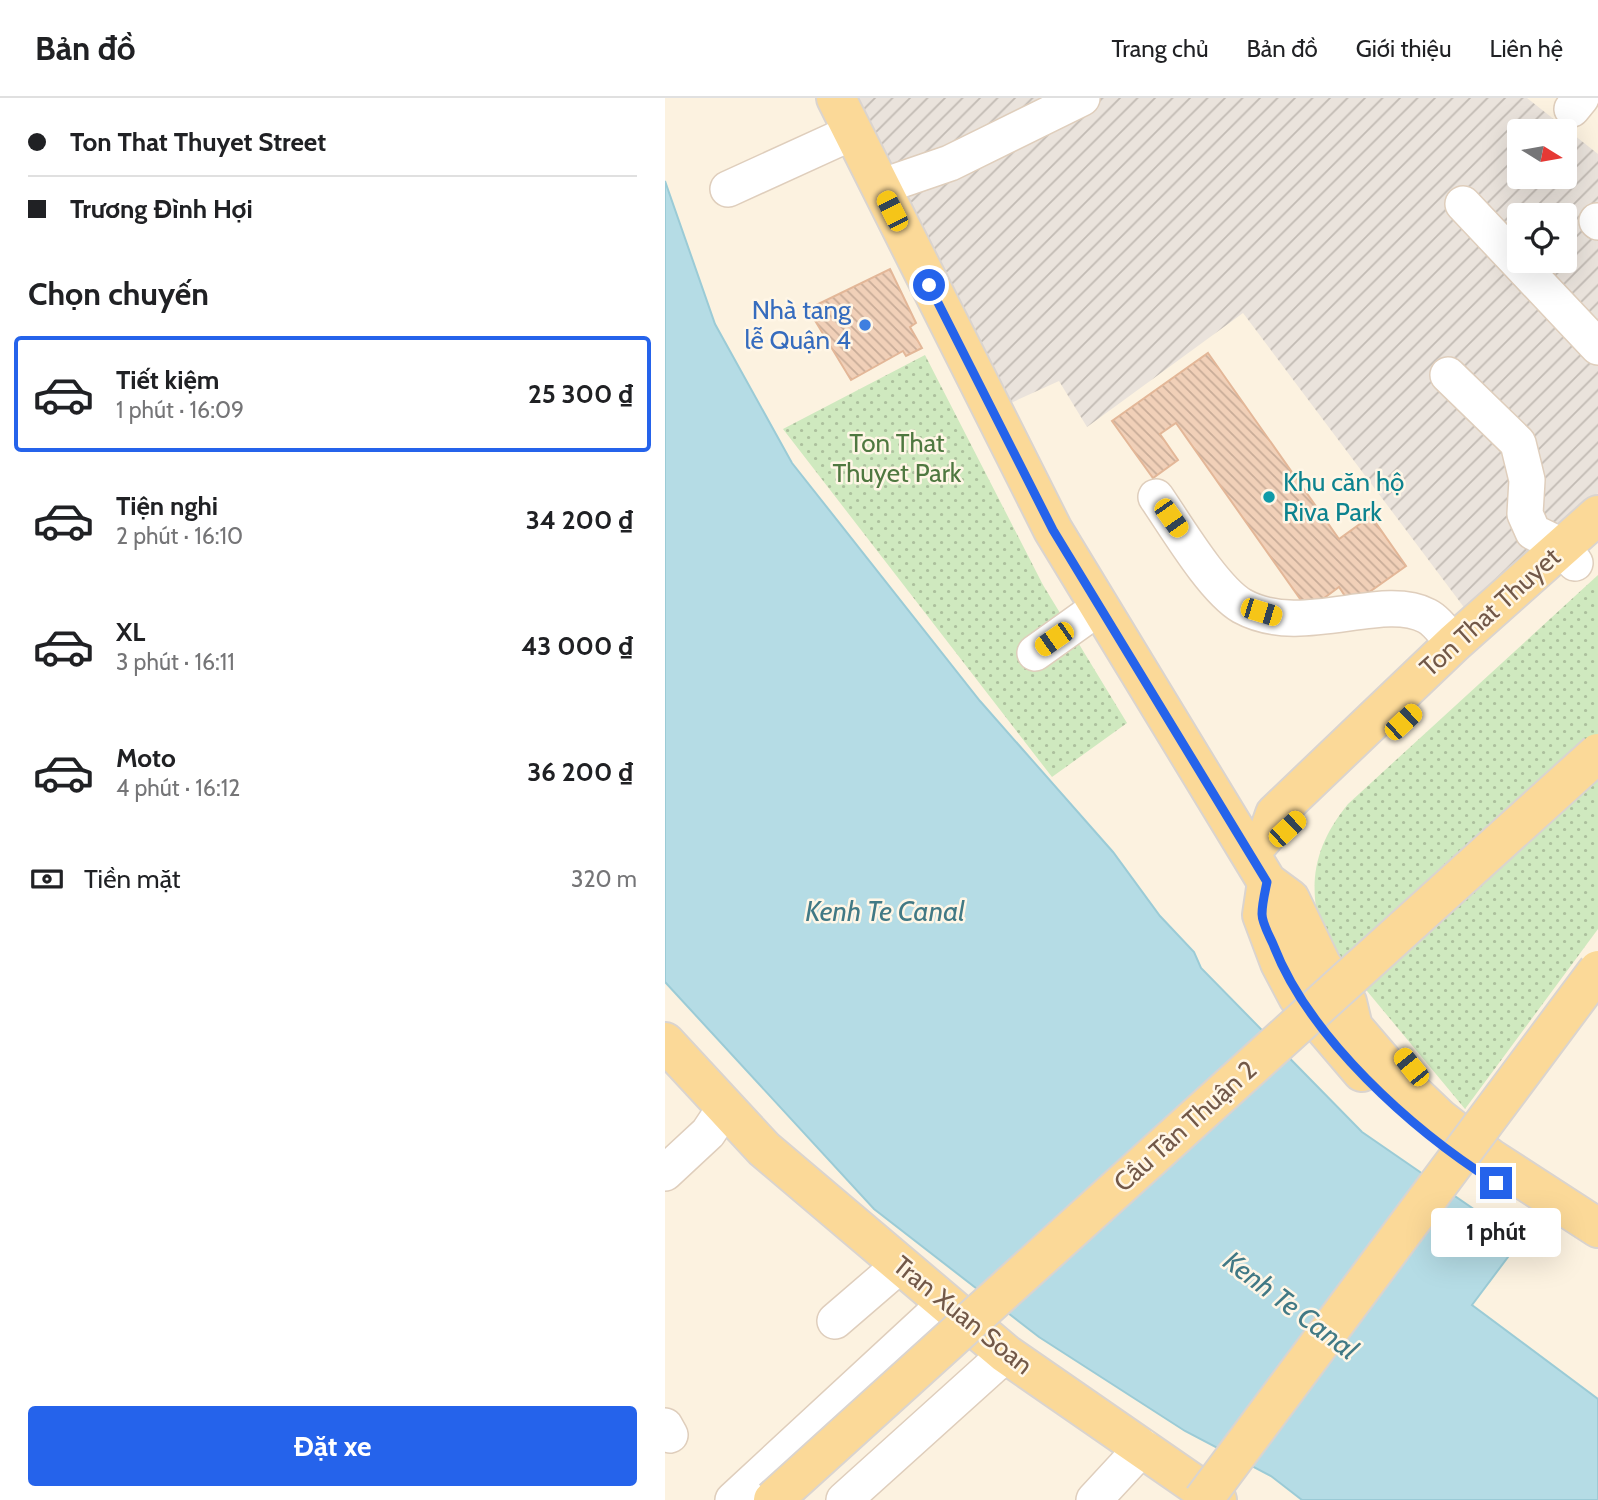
<!DOCTYPE html>
<html lang="vi">
<head>
<meta charset="utf-8">
<style>
  :root { --surface:#fff; --page:#f6f6f6; --text:#202124; --muted:#757577; --line:#e0e0e0; --accent:#2563eb }
  body { margin:0; font-family:Cabin,sans-serif; background:var(--page); color:var(--text); height:100vh; display:flex; flex-direction:column; font-size:26px; white-space:nowrap }
  * { box-sizing:border-box; margin:0 }
  p { font-size:23px; color:var(--muted) }
  .icon { flex:none; width:38px; height:38px; fill:none; stroke:currentColor; stroke-width:2; stroke-linecap:round; stroke-linejoin:round }
  .map { position:relative; flex:1; overflow:hidden }
  .sheet { display:flex; flex-direction:column; background:var(--surface); width:665px }
  .sheet>* { flex:none }
  .hud { display:grid; align-content:center; height:154px; padding:0 28px; background:var(--surface) }
  .needle { width:46px; rotate:101deg }
  .fabs { position:absolute; left:842px; top:21px; display:grid; gap:14px }
  .fabs a { display:grid; place-items:center; width:70px; height:70px; border-radius:7px; background:var(--surface); box-shadow:0 7px 28px #0002; font-size:35px }
  .end { position:absolute; width:32px; height:32px; margin:-16px; border:9px solid #2563eb; background:#fff; box-shadow:0 0 0 4px #fff }
  .from { border-radius:50% }
  .bubble { position:absolute; height:49px; border-radius:7px; background:var(--surface); box-shadow:0 7px 28px #0002; font-size:23px; font-weight:700; line-height:49px; text-align:center }
  .car { position:absolute; width:21px; height:42px; margin:-21px -10px; border-radius:9px; box-shadow:0 0 5px 2px #0007; background:linear-gradient(#f5c518 24%,#345 0 40%,#f5c518 0 76%,#345 0 86%,#f5c518 0) }
  .hud b { display:flex; align-items:center; gap:24px; height:66px; font-size:26px }
  .hud b+b { border-top:2px solid var(--line) }
  .hud i { width:18px; height:18px; background:var(--text) }
  ul { padding:0; list-style:none }
  li { display:flex; align-items:center; gap:21px; height:116px; margin:0 14px 10px; padding:0 14px; border:4px solid transparent; border-radius:7px }
  li div { flex:1 }
  li b { display:block; font-size:26px }
  li em { font-style:normal; font-weight:700 }
  li.current { border-color:var(--accent) }
  li>.icon { width:63px; height:63px; stroke-width:1.5 }
  h2 { padding:0 28px; font-size:32px; line-height:84px }
  .pay { display:flex; align-items:center; gap:18px; height:77px; padding:0 28px; font-size:26px }
  .pay p { margin-inline-start:auto }
  .primary-button { display:flex; gap:14px; margin-top:auto; padding:14px 28px }
  .primary-button a { flex:1; height:80px; border-radius:7px; background:var(--accent); color:#fff; font-size:28px; font-weight:700; line-height:80px; text-align:center }
  header { display:flex; align-items:center; gap:42px; box-sizing:border-box; height:98px; padding:0 35px; background:var(--surface); border-bottom:2px solid var(--line) }
  header strong { font-size:33px }
  nav { display:flex; gap:38px; margin-inline-start:auto; font-size:24px }
  main { display:flex; flex:1; min-height:0 }
  .map>svg:first-child { display:block }
  .industrial { fill:url(#industrial-furrows); fill-rule:evenodd }
  .green { fill:url(#green-dots) }
  .water { fill:#b5dce5; stroke:#9bcbd6; stroke-width:2 }
  .building { fill:url(#building-back-hatch); stroke:#e3b798; stroke-width:2 }
  .lines { fill:none; stroke-linecap:round; stroke-linejoin:round }
  .minor-casing { stroke:#dfcebc; stroke-width:38 }
  .major-casing { stroke:#dad4cf; stroke-width:42 }
  .minor { stroke:#fff; stroke-width:35 }
  .major { stroke:#fbd998; stroke-width:38 }
  .major-bridge-casing { stroke:#dad4cf; stroke-width:42; stroke-linecap:butt }
  .major-bridge { stroke:#fbd998; stroke-width:38 }
  .route { stroke:#2563eb; stroke-width:9 }
  .shop-dot { fill:#3f7fe0; stroke:#fff6e6; stroke-width:2.5 }
  .culture-dot { fill:#0f9aa8; stroke:#fff6e6; stroke-width:2.5 }
  .labels { text-anchor:middle; dominant-baseline:central; stroke-width:5; stroke-linejoin:round; paint-order:stroke }
  .shop-label { font-size:26px; fill:#366cbe; stroke:#fff6e6; text-anchor:end }
  .park-label { font-size:26px; fill:#4f7840; stroke:#fff6e6 }
  .culture-label { font-size:26px; fill:#0d838f; stroke:#fff6e6; text-anchor:start }
  .street-label { font-size:26px; fill:#725848; stroke:#fff6e6 }
  .water-label { font-size:28px; font-style:italic; fill:#417985; stroke:#fff6e6 }
</style>
</head>
<body>
<header>
<strong>Bản đồ</strong>
<nav><a>Trang chủ</a><a>Bản đồ</a><a>Giới thiệu</a><a>Liên hệ</a></nav>
</header>
<main>
<section class="sheet">
<div class="hud">
<b><i class="from"></i>Ton That Thuyet Street</b>
<b><i></i>Trương Đình Hợi</b>
</div>
<h2>Chọn chuyến</h2>
<ul>
<li class="current"><svg class="icon" aria-label="car" viewBox="0 0 24 24"><path d="M5 17H2v-5l4-1 3-4h7l3 4 3 1v5h-3M9 17h6M6 11h13"/><circle cx="7" cy="17" r="2"/><circle cx="17" cy="17" r="2"/></svg><div><b>Tiết kiệm</b><p>1 phút · 16:09</p></div><em>25 300 ₫</em></li>
<li><svg class="icon" aria-label="car" viewBox="0 0 24 24"><path d="M5 17H2v-5l4-1 3-4h7l3 4 3 1v5h-3M9 17h6M6 11h13"/><circle cx="7" cy="17" r="2"/><circle cx="17" cy="17" r="2"/></svg><div><b>Tiện nghi</b><p>2 phút · 16:10</p></div><em>34 200 ₫</em></li>
<li><svg class="icon" aria-label="car" viewBox="0 0 24 24"><path d="M5 17H2v-5l4-1 3-4h7l3 4 3 1v5h-3M9 17h6M6 11h13"/><circle cx="7" cy="17" r="2"/><circle cx="17" cy="17" r="2"/></svg><div><b>XL</b><p>3 phút · 16:11</p></div><em>43 000 ₫</em></li>
<li><svg class="icon" aria-label="car" viewBox="0 0 24 24"><path d="M5 17H2v-5l4-1 3-4h7l3 4 3 1v5h-3M9 17h6M6 11h13"/><circle cx="7" cy="17" r="2"/><circle cx="17" cy="17" r="2"/></svg><div><b>Moto</b><p>4 phút · 16:12</p></div><em>36 200 ₫</em></li>
</ul>
<div class="pay"><svg class="icon" aria-label="cash" viewBox="0 0 24 24"><path d="M3 7h18v10H3z"/><circle cx="12" cy="12" r="2"/></svg>Tiền mặt<p>320 m</p></div>
<div class="primary-button"><a>Đặt xe</a></div>
</section>
<div class="map">
<svg width="933" height="1402" viewBox="0 0 933 1402">
  <defs>
    <pattern id="industrial-furrows" width="10" height="10" patternUnits="userSpaceOnUse" patternTransform="scale(1.75)"><rect width="10" height="10" fill="#eae3dc"/><path d="M-1 1l2-2M0 10L10 0M9 11l2-2" fill="none" stroke="#c2bbb4"/></pattern>
    <pattern id="green-dots" width="8" height="8" patternUnits="userSpaceOnUse" patternTransform="scale(1.75)"><rect width="8" height="8" fill="#cfe9bf"/><path d="M2 2h.1M6 6h.1" fill="none" stroke="#acc09d" stroke-width="1.8" stroke-linecap="round"/></pattern>
    <pattern id="building-back-hatch" width="6" height="6" patternUnits="userSpaceOnUse" patternTransform="scale(1.75)"><rect width="6" height="6" fill="#f1d0b8"/><path d="M-1 5l2 2M0 0l6 6M5-1l2 2" fill="none" stroke="#c8ac98"/></pattern>
  </defs>
  <rect width="100%" height="100%" fill="#fcf2e0"/>
  <path class="industrial" d="M189,0H862L933,56V395L801,512L578,215L422,329L394,283L337,309ZM854,33H900V79H854ZM854,117H900V163H854Z"/>
  <path class="green" d="M260,257L378,487L462,625L387,679L118,331Z
    M933,477V831L800,1011L658,840C642,788 648,749 683,706Z"/>
  <path class="water" d="M0,83L50,226L127,365L315,603L448,754L495,818L529,854L536,870L697,1034L855,1143L807,1207L933,1301V1402H637L606,1378L520,1333L374,1239L209,1111L0,884Z"/>
  <path class="building" d="M225,171L251,225L245,229L257,250L241,258L238,253L186,282L143,211Z
    M543,255L674,441L706,418L741,468L686,507L674,489L643,512L511,325L495,336L513,362L488,380L447,323Z"/>
  <g class="lines">
    <defs>
      <path id="minor" d="M907,11L916,0
        M215,89L285,65L417,0
        M63,91L188,34
        M798,106L933,249
        M932,123L933,124
        M783,277L853,345L862,382L860,416L868,434L897,448L910,465
        M491,399C511,428 548,491 577,508C637,541 716,494 762,518C772,523 781,537 789,545
        M370,555L433,510
        M0,1075L43,1035L59,1011
        M170,1223L235,1167
        M0,1328L5,1337
        M68,1402L281,1205
        M179,1402L341,1256
        M429,1402L478,1349"/>
      <path id="major" d="M171,0L388,432L602,784L625,801L656,866L682,904L688,929L730,978L774,1020L825,1060L933,1130
        M585,755L604,733L610,716L789,545L933,417
        M602,784L597,817L615,865L633,899L697,974
        M0,944L99,1051L341,1256L552,1402"/>
    </defs>
    <use href="#minor" class="minor-casing"/>
    <use href="#major" class="major-casing"/>
    <use href="#minor" class="minor"/>
    <use href="#major" class="major"/>
    <defs>
      <path id="major-bridge" d="M108,1402L933,655
        M538,1402L933,872"/>
    </defs>
    <use href="#major-bridge" class="major-bridge-casing"/>
    <use href="#major-bridge" class="major-bridge"/>
  </g>
  <g class="lines">
    <path class="route" d="M264,187L388,432L602,784C600,794 597,806 597,816C597,825 604,837 608,846C644,940 747,1032 831,1085"/>
  </g>
  <circle class="shop-dot" cx="200" cy="227" r="7"/>
  <circle class="culture-dot" cx="604" cy="399" r="7"/>
  <g class="labels">
    <g class="shop-label">
      <text x="186" y="212">Nhà tang<tspan x="186" dy="30">lễ Quận 4</tspan></text>
    </g>
    <g class="park-label">
      <text x="232" y="345">Ton That<tspan x="232" dy="30">Thuyet Park</tspan></text>
    </g>
    <g class="culture-label">
      <text x="618" y="384">Khu căn hộ<tspan x="618" dy="30">Riva Park</tspan></text>
    </g>
    <g class="street-label">
      <text transform="translate(825 514) rotate(-42)">Ton That Thuyet</text>
      <text transform="translate(520 1028) rotate(-42)">Cầu Tân Thuận 2</text>
      <text transform="translate(298 1217) rotate(39)">Tran Xuan Soan</text>
    </g>
    <g class="water-label">
      <text x="220" y="813">Kenh Te Canal</text>
      <text transform="translate(626 1207) rotate(37)">Kenh Te Canal</text>
    </g>
  </g>
</svg>
<div class="fabs">
<a><svg class="needle" viewBox="-14 -14 28 28"><path d="M0-13l5 13h-10z" fill="#e53935"/><path d="M0 13l5-13h-10z" fill="#757577"/></svg></a>
<a><svg class="icon" aria-label="locate" viewBox="0 0 24 24"><circle cx="12" cy="12" r="6"/><path d="M12 2v4M12 18v4M2 12h4M18 12h4"/></svg></a>
</div>
<i class="end from" style="left:264px;top:187px"></i>
<i class="end" style="left:831px;top:1085px"></i>
<div class="bubble" style="left:766px;top:1110px;width:130px">1 phút</div>
<i class="car" style="left:227px;top:113px;rotate:333deg"></i>
<i class="car" style="left:506px;top:420px;rotate:145deg"></i>
<i class="car" style="left:596px;top:514px;rotate:107deg"></i>
<i class="car" style="left:389px;top:541px;rotate:235deg"></i>
<i class="car" style="left:738px;top:624px;rotate:47deg"></i>
<i class="car" style="left:622px;top:731px;rotate:47deg"></i>
<i class="car" style="left:746px;top:969px;rotate:321deg"></i>
</div>
</main>
</body>
</html>
